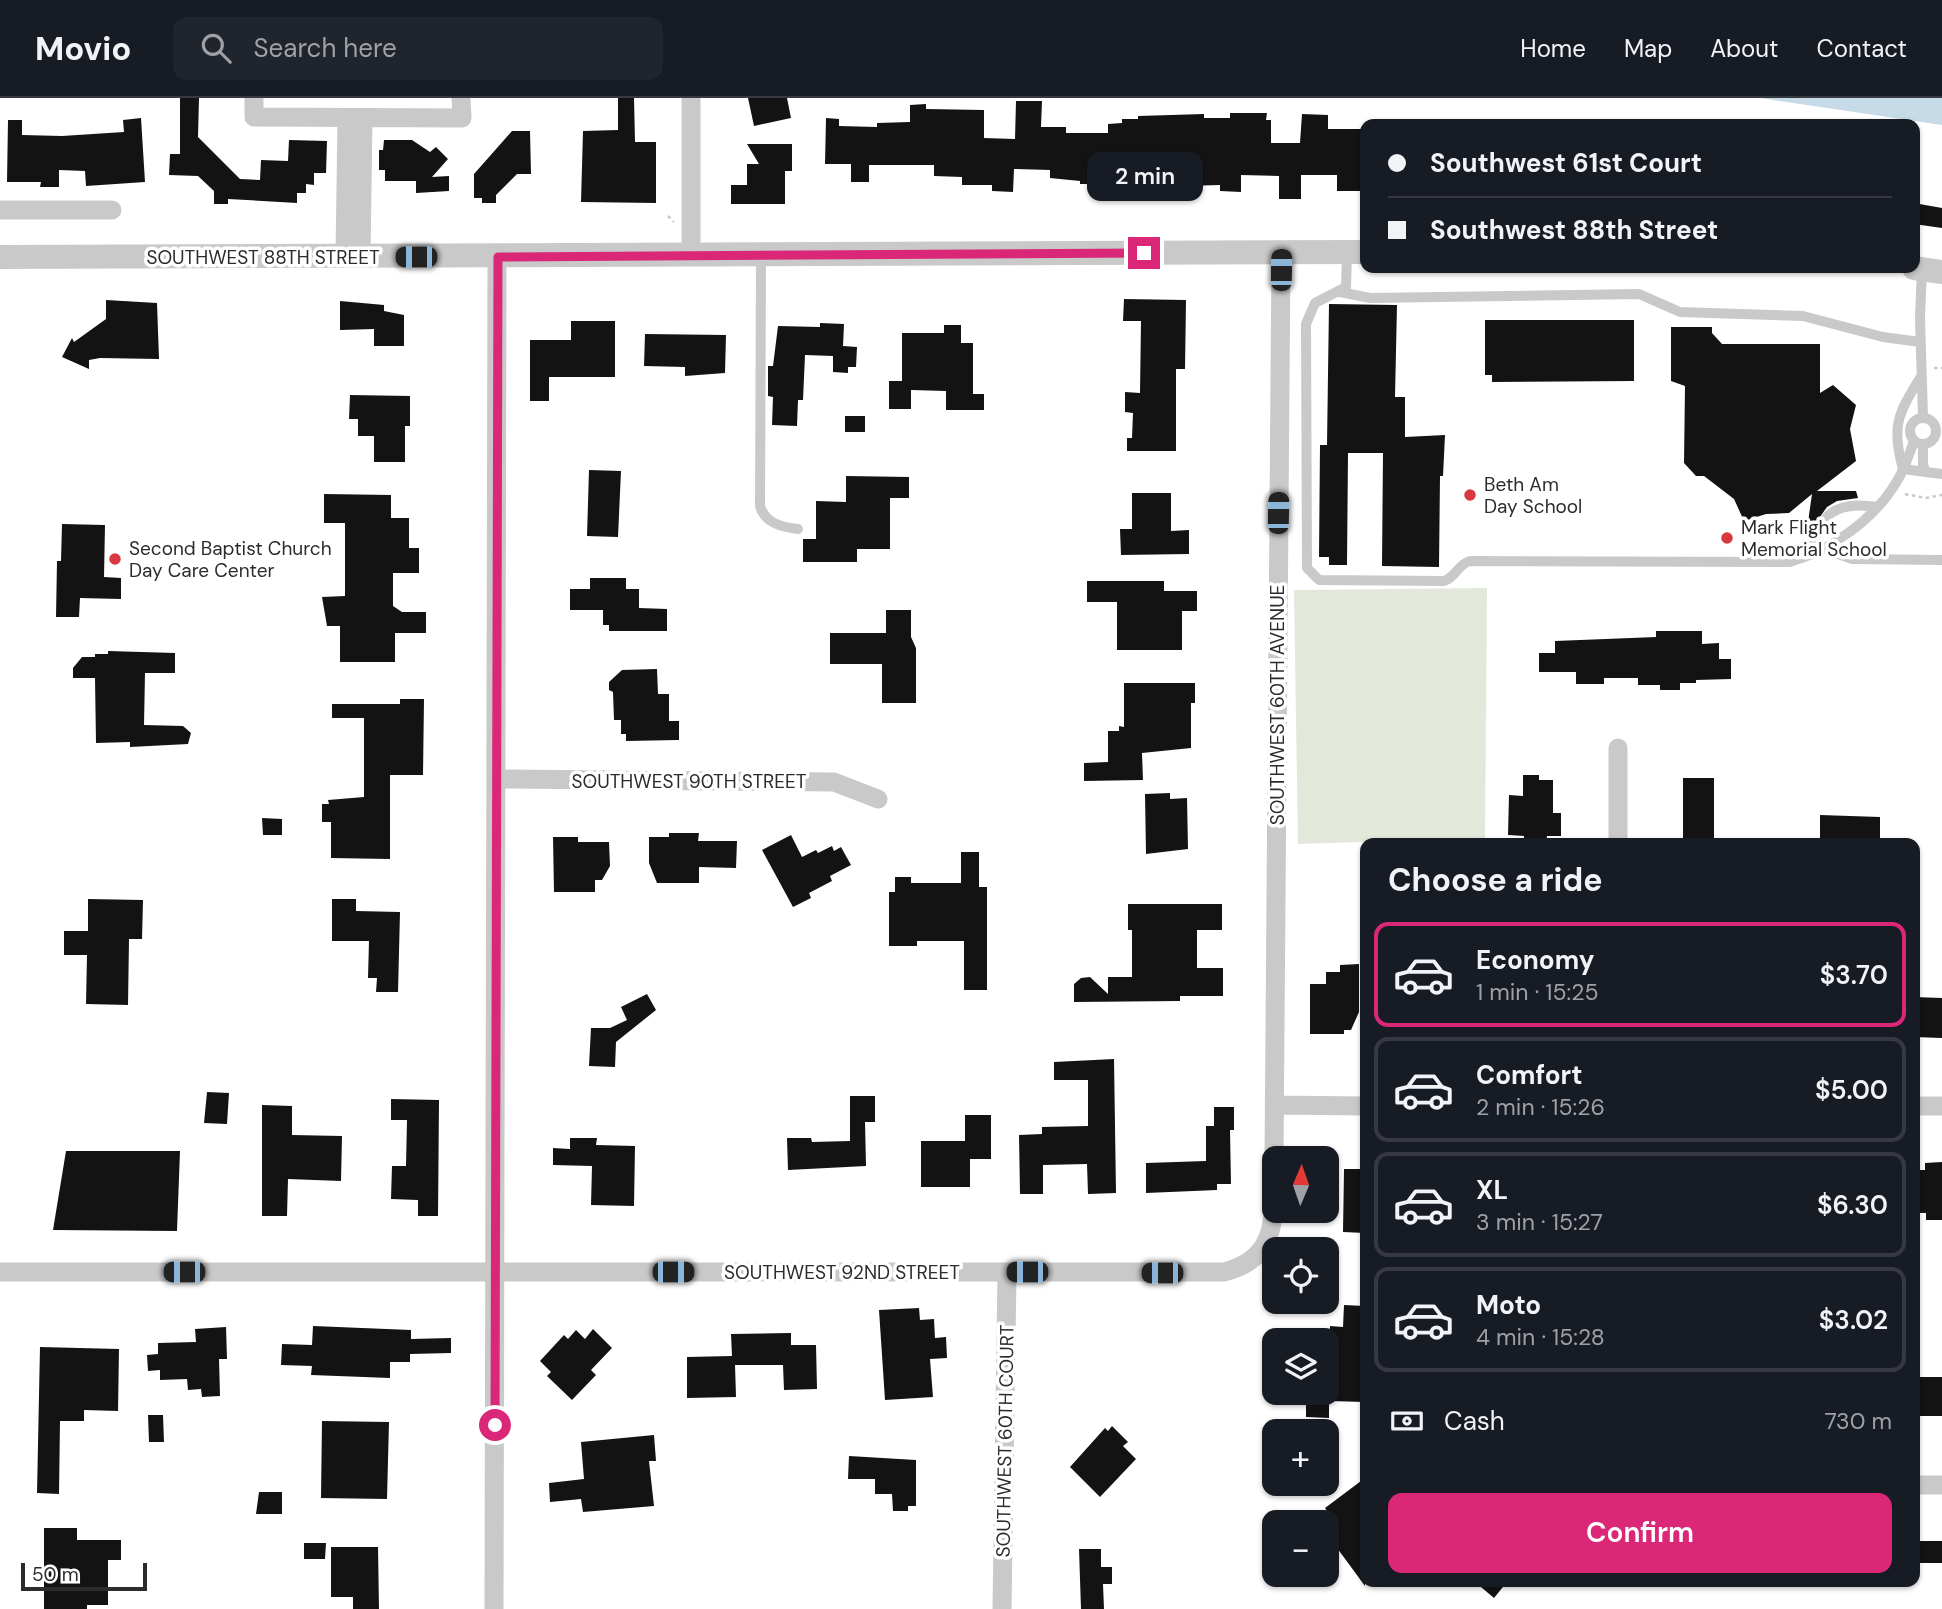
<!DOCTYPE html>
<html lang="en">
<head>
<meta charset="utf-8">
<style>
  :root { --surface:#171b24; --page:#20242c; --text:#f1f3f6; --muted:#9ea1a6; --line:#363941; --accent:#db2777 }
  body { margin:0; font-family:"DM Sans",sans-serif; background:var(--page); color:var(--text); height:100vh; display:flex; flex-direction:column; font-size:26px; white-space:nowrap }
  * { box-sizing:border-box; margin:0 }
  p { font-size:23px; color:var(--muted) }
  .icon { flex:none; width:38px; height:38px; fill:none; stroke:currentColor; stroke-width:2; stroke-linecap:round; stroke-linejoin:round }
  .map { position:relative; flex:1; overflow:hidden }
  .details { position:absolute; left:1360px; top:740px; width:560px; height:749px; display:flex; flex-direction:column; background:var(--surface); border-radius:14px; box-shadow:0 2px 5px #0004 }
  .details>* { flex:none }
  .top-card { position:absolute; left:1360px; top:21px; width:560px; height:154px; border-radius:14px; box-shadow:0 2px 5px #0004; display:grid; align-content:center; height:154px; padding:0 28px; background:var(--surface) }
  .needle { width:46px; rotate:2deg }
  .controls { position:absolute; left:1262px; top:1048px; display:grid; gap:14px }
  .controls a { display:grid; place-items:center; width:77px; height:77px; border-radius:14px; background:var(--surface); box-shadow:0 2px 5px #0004; font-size:35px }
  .scale { position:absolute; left:21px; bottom:18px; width:126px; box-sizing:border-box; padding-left:7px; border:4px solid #2c2c2c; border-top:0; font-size:19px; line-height:24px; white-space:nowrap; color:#2c2c2c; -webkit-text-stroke:5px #fff; paint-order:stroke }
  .end { position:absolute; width:32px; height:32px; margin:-16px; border:9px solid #db2777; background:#fff; box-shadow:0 0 0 4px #fff }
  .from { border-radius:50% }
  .bubble { position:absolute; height:49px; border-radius:14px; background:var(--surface); box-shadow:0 2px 5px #0004; font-size:23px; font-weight:600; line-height:49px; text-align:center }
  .car { position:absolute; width:21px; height:42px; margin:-21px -10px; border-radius:9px; box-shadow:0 0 5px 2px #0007; background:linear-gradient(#222 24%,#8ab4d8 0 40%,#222 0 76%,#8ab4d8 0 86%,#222 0) }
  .top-card b { display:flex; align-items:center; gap:24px; height:66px; font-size:26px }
  .top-card b+b { border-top:2px solid var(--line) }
  .top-card i { width:18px; height:18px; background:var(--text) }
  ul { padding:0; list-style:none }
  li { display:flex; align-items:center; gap:21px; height:105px; margin:0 14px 10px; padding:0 14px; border:4px solid var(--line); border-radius:14px }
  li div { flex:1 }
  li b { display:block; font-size:26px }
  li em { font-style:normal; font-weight:600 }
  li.active { border-color:var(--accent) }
  li>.icon { width:63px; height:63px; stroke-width:1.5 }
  h2 { padding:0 28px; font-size:32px; line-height:84px }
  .pay { display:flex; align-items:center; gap:18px; height:77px; padding:0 28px; font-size:26px }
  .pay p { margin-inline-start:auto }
  .action { display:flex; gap:14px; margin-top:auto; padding:14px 28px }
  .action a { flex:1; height:80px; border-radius:14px; background:var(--accent); color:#fff; font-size:28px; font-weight:600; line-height:80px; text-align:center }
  header { display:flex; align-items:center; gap:42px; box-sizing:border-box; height:98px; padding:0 35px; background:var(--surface); border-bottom:2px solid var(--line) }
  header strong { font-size:33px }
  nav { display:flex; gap:38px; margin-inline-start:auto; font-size:24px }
  .search { width:490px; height:63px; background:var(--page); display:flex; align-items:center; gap:18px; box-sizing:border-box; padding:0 24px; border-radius:14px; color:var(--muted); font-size:26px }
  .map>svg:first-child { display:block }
  .green { fill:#e2e9da }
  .water { fill:#c7dae8 }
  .building { fill:#131313 }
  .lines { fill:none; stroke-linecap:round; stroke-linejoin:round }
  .path { stroke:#c9c9c9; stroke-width:2.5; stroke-dasharray:3.5 3.5; stroke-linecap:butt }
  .service { stroke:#c9c9c9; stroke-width:10 }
  .minor { stroke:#c9c9c9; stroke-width:19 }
  .tertiary { stroke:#c9c9c9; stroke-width:24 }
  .route { stroke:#db2777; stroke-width:9 }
  .poi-dot { fill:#d8393e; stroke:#fff; stroke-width:2.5 }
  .labels { text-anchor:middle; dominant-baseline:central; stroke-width:7; stroke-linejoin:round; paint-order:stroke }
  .street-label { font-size:19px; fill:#2c2c2c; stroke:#fff }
  .poi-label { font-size:19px; fill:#2c2c2c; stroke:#fff; text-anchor:start }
</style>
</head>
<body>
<header>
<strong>Movio</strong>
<div class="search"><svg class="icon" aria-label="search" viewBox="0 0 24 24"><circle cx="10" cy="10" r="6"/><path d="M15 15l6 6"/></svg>Search here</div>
<nav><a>Home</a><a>Map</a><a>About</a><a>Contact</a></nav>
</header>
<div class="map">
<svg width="1942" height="1511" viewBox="0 0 1942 1511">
  <rect width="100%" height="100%" fill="#fff"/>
  <path class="green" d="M1487,490L1485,740L1298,746L1294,492Z"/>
  <path class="water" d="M1760,0H1942V27Z"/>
  <path class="building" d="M180,0H199L198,39L240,81L260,82L261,62L288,63L289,42L327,43L326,75H314V87L306,86V95H297V105L228,101V106H214V93L198,78L169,77L170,56H180Z
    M618,0H634L635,44H656V105L581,104L583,33L618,32Z
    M748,0H787L791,20L754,28Z
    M1016,3H1042L1041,29H1066V35H1108V26L1122,25V21H1138V18L1204,16V20H1230V15H1267L1266,22H1271V45H1300L1302,16L1328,17V31H1364L1365,93H1337V77H1301V101H1279V78L1241,77V94L1220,93V87L1108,90V86H1080V83L1050,80V72L1014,71L1013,94L992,93V87H962V79L934,78V67H869V84H851V66H825L826,20L839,21V28L877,29V25L910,24V7L926,6V11L984,12V40L1015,41Z
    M141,20L145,84L86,88L85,73L59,72V89H40L41,84H7L8,22H22V37L62,38L124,34L123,22Z
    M512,33H530L531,76H517L496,97V105H482V100H474V76Z
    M384,42H412L430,54L436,49L448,61L432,79L449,78V93L416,95V83H385V72H379V52H383Z
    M747,46H792V73H785V106H731V87H747V66H759Z
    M1914,105L1942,110V130L1914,126Z
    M1124,201L1186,202L1185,271H1176V353H1127V340H1132L1133,315L1125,314V294L1140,295L1141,223H1123Z
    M106,202L157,205L159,261L100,260L89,262V271L62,259L72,240L74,244L106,221Z
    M340,203L384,207V213L404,217V248H374V231L340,232Z
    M1329,206L1397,207L1395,299H1405V339L1445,337L1443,378H1440L1439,469L1382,468L1383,355H1348L1347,467H1329V459H1319L1320,347H1327Z
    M1485,222H1634V283L1492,284V277H1485Z
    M571,223H615V279H549V303H530V242H571Z
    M820,225L844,226L843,248L857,249L856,269H848V275L833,274V258L805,257L803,302H798L797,328L772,327L773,299L768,298V268H773L778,228L820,229Z
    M944,227H961V245H973V296H984V312H946V293L911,292V311H889V283H902V235H944Z
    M1671,229H1712V235L1722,246H1820V295L1833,287L1856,307L1850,331L1856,363L1817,393H1856L1858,400L1837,403L1827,409L1810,433L1807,431L1812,396L1789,415L1766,416L1744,423L1734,401L1704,378H1696L1684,365L1685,288L1671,283Z
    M645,236L726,237L725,275L685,278V269L644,268Z
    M350,297L410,298V328H405V364H374V338H358V321H349Z
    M845,318H865V334H845Z
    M589,372L621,373L618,439L587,438Z
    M846,378L909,379V400H890V451H857V464H803V441H816V403L846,404Z
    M1132,395H1171V433L1189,432V456L1121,457L1120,431H1132Z
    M324,396L391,397V420H409V450H419V475H393V508L402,514H426V535H395V564H340V528H327L322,499L345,498V425H324Z
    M62,426L105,427L104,479L121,480V501L80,500L79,519H56L57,463H61Z
    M590,480H626V491H639V510L667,511V533H609V527H603V512H570V491H590Z
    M1087,483H1164V493H1197V513H1182V552H1117V504H1087Z
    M886,512H911V539L916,550V605H882V566H830V535H886Z
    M1656,533H1702V546L1719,545V561H1731V581L1696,582V585H1680V592H1660V587H1638V580H1604V586H1576V574H1539V555H1555V543L1656,539Z
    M108,553L175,555V575H145L144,627L183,628L191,635L188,646L130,649V644L96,645L95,580H73V570L82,559H95V556H108Z
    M657,571L658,596H669V623H679V642L626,643V636H621V622H614L613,594L609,592V584L622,572Z
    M1124,585H1195V605H1191V650L1142,655L1143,682L1084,683V665L1108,664V633H1119V628L1124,629Z
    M400,601H424L423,677H390V761L331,760V724H322V706H329L328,702L364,699V620H332V606H400Z
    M1523,677H1539V682H1553V715H1561V738H1547L1546,746H1524V738L1508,737L1509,697L1523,698Z
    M1683,680H1714V746L1683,744Z
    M1170,695V701L1187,700L1188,751L1146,756L1145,696Z
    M1820,717L1880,719V746H1820Z
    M262,720L282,721V737H263Z
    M669,735H699L698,743H737L736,770L699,769V785H657L649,765V739H669Z
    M791,737L802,759L816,752L818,755L832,748L834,753L841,749L851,767L830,778L832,783L809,795L811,800L793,809L762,752Z
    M553,739H578V744H609L610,768L602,782H595V794H554Z
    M961,754H979V789H987V892H964V843H917V848H889V794H895V779H911V785H961Z
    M88,801L143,802L142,841H129L128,907L86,906L87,857H64V833H88Z
    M332,801H356V813L400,814L398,894H376L377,880H368L369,843H332Z
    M1128,806H1222V832H1197V870H1223V898H1180V903L1074,904V886L1081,880L1090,879L1108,896V879H1132V832H1128Z
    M1359,866V914L1351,932H1344V936H1310V886H1326V874H1340V867Z
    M647,896L656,912L616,944L615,969L589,968L591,930H610L627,922L621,909Z
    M1914,899L1942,900V940L1914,939Z
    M1114,961L1116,1095L1088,1096L1087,1066L1043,1067V1096H1020L1019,1037L1042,1036V1029L1088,1028V982H1054V964Z
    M207,994L229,995L227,1026L204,1025Z
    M850,998H875V1024H865L866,1068L788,1072L787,1040H811L812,1044L850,1043Z
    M391,1001L439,1002L438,1118H418V1102L391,1101L392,1068H406L407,1022H391Z
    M262,1007L292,1008V1037L342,1038L341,1083L288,1081L287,1118H262Z
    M1214,1009H1234V1032H1230L1231,1086H1217V1092L1146,1095V1065L1206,1063V1028H1214Z
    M965,1017H991V1061H970V1089H921V1043H965Z
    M570,1040H597L596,1047L635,1048L634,1108L591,1107L592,1068L553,1067V1050L570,1051Z
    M66,1053H180L177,1133L53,1132Z
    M1942,1064V1122H1926V1115H1914V1072H1925V1065Z
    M1344,1071H1365V1135L1343,1134Z
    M1344,1207L1365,1208V1304L1329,1303V1320L1306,1319V1295H1326L1329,1289L1330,1228L1343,1229Z
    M919,1210L920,1222L934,1221L935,1240L946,1239L947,1260L930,1261L933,1299L885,1302L879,1212Z
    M313,1228L411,1232V1241L451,1240V1255L410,1256V1264H390V1280L311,1277L312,1268L281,1267L282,1246L312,1247Z
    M226,1229L227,1261H219L220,1298L202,1299L201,1291L188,1292L187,1281L160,1282V1272L148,1273L147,1257L158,1256V1245L196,1244L195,1231Z
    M593,1231L612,1250L591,1272L596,1277L572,1302L547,1278L551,1274L540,1263L564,1237L568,1241L576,1232L585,1241Z
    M791,1235V1247H816L817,1291L784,1292L783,1267H735L736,1299L687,1300V1259L732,1258L731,1236Z
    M40,1249L119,1251L118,1313L84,1312V1323H60L59,1396L37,1395Z
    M1914,1279H1942V1318H1914Z
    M148,1317H163L164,1344H149Z
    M322,1323L389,1324L387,1401L321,1400Z
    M1112,1328L1128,1344L1123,1348L1136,1361L1100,1399L1070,1369L1105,1330L1108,1333Z
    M654,1337L656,1363H649L654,1408L583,1414L581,1401L550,1404L549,1385L584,1381L581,1344Z
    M849,1358L916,1362V1408H908V1413H893L892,1396H875V1381H848Z
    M1365,1380V1488L1326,1435V1419L1330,1417L1325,1410Z
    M259,1394H282V1416H256Z
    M44,1430H77V1442H121V1462H108V1507H87V1511H44Z
    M1914,1443H1942V1465H1914Z
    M304,1445H326L325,1461H304Z
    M331,1449H378L379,1511H353V1499H331Z
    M1079,1451H1101V1469H1112V1486H1103L1104,1511H1081Z
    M1475,1484H1507L1494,1500Z"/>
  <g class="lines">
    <path class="path" d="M668,118L674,124
      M1934,270H1942
      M1905,396L1926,400L1942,397"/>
    <path class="service" d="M1347,155L1346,189L1315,205L1306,226L1307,470L1319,482L1444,483C1456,479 1458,466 1470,463L1790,464C1831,452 1875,421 1897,383C1905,371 1909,356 1914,343
      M761,158L760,408C765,425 781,429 798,431
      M1922,171L1920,220L1923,319
      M1340,194L1370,200L1639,196L1680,214L1803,218L1883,239L1920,244
      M1920,280C1898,316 1891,328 1903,371L1926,374
      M1910 333a13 13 0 1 1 26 0a13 13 0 1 1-26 0Z
      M1923,346V367L1926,374L1942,376
      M1825,451L1852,461L1942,462
      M1811,457C1819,417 1834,402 1877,409"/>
    <path class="minor" d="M254,0V19L462,20L461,0
      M0,112H112
      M345,158L347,20
      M691,158V0
      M361,159L363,20
      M1618,650V746
      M497,681L834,684L878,701
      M1275,1007L1365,1008
      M1914,1008H1942
      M1274,1060L1281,154
      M0,1174H1224C1281,1160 1273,1115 1274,1068
      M1914,1387H1942
      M494,1511L497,159
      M1002,1511L1007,1174"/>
    <path class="tertiary" d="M0,159L1365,154
      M1914,170L1942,174"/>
  </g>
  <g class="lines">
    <path class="route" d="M495,1327L498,159L1144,155"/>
  </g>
  <g class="poi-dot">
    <circle cx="1470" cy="397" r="7"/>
    <circle cx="1727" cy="440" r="7"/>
    <circle cx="115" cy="461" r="7"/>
  </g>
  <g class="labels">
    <g class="street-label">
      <text x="263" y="159">SOUTHWEST 88TH STREET</text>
      <text transform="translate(1277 607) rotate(-90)">SOUTHWEST 60TH AVENUE</text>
      <text x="689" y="683">SOUTHWEST 90TH STREET</text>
      <text x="842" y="1174">SOUTHWEST 92ND STREET</text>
      <text transform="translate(1005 1343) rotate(-89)">SOUTHWEST 60TH COURT</text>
    </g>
    <g class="poi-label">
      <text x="1484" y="386">Beth Am<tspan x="1484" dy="22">Day School</tspan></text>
      <text x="1741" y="429">Mark Flight<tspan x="1741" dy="22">Memorial School</tspan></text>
      <text x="129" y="450">Second Baptist Church<tspan x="129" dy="22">Day Care Center</tspan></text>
    </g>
  </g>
</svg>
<div class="controls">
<a><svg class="needle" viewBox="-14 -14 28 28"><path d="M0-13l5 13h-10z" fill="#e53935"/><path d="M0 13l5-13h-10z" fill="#9ea1a6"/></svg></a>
<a><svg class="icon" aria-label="locate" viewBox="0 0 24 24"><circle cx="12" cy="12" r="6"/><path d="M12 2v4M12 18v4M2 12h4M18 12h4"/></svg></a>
<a><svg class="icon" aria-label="layers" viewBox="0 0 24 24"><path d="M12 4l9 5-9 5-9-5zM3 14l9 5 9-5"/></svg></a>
<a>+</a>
<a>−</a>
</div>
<div class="scale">50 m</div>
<i class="end from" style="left:495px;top:1327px"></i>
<i class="end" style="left:1144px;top:155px"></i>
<div class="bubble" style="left:1087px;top:54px;width:116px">2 min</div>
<i class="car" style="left:416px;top:159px;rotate:270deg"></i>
<i class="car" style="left:1281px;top:172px;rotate:1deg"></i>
<i class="car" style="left:1278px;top:415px;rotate:1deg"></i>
<i class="car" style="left:184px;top:1174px;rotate:270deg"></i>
<i class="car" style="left:673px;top:1174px;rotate:90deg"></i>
<i class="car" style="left:1027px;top:1174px;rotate:270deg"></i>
<i class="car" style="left:1162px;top:1175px;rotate:270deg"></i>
<div class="top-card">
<b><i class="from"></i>Southwest 61st Court</b>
<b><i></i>Southwest 88th Street</b>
</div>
<section class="details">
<h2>Choose a ride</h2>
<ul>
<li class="active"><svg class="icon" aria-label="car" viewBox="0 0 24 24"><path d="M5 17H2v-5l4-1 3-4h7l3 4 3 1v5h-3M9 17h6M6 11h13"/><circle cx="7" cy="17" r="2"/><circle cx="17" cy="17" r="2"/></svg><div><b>Economy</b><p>1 min · 15:25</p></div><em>$3.70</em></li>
<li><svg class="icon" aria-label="car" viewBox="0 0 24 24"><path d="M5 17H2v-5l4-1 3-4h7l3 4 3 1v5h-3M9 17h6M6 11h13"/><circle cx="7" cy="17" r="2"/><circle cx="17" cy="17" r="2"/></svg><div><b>Comfort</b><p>2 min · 15:26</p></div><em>$5.00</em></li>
<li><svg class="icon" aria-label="car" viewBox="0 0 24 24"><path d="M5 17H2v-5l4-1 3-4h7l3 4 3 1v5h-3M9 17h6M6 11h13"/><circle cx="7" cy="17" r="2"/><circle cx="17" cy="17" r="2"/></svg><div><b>XL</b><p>3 min · 15:27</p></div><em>$6.30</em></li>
<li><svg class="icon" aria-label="car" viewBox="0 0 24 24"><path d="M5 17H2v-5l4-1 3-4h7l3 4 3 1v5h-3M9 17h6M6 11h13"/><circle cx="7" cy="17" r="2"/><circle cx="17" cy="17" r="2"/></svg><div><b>Moto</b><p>4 min · 15:28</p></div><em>$3.02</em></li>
</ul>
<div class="pay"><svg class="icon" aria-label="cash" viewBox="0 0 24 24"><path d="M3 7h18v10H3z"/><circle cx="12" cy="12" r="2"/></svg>Cash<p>730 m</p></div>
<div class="action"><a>Confirm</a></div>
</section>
</div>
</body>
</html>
